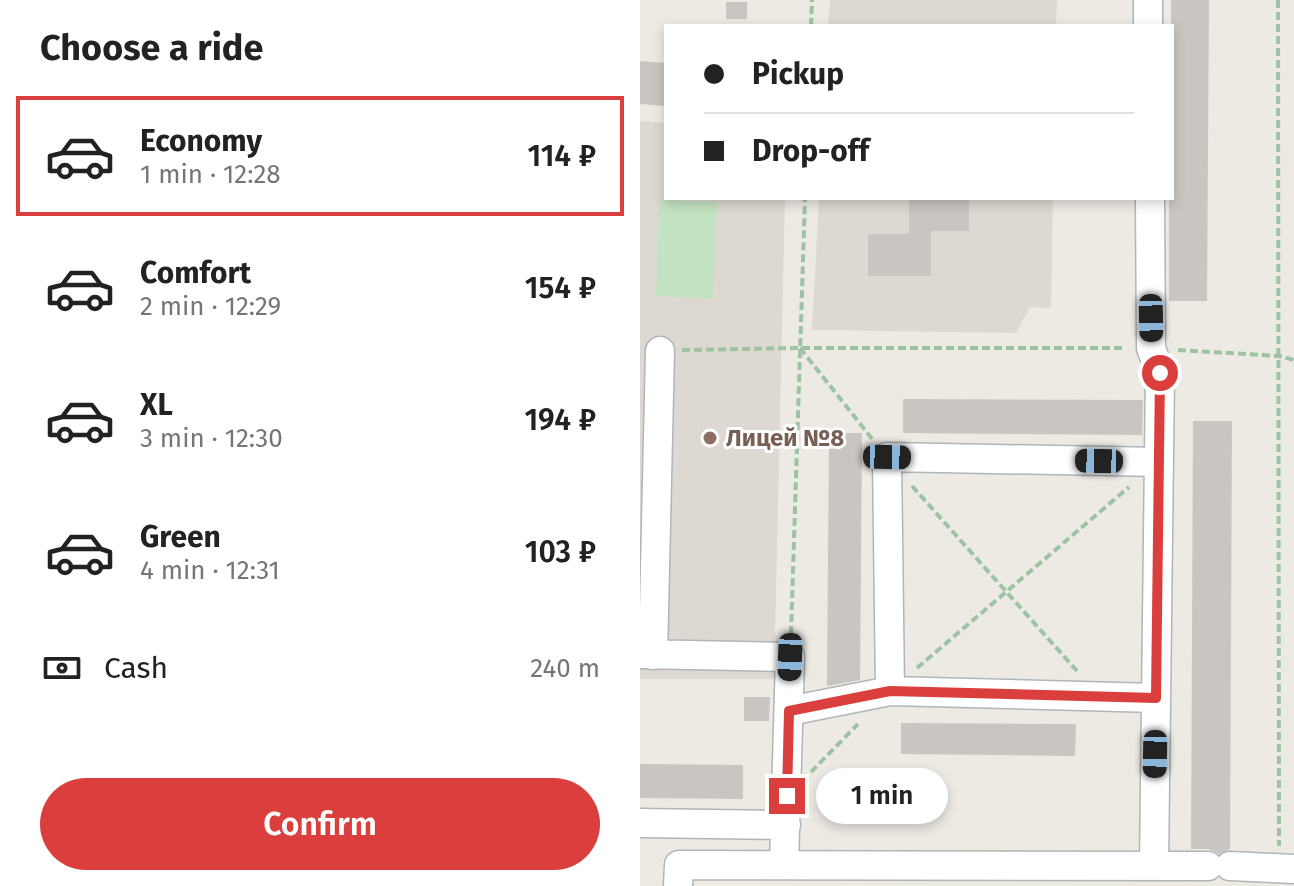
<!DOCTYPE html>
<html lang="en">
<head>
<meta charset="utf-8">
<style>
  :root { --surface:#fff; --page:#f2f2f2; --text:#222; --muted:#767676; --line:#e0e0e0; --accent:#da3f3d }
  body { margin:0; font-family:"Fira Sans",sans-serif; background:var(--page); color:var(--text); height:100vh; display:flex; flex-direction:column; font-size:30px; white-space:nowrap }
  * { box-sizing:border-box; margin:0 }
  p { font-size:26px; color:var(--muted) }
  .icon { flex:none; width:44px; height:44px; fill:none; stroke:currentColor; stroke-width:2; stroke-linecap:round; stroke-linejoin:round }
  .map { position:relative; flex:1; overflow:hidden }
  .side { display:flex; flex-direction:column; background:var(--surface); width:640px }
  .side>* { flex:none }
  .hud { position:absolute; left:24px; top:24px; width:510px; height:176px; border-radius:0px; box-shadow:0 4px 12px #0003; display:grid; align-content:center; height:176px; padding:0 40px; background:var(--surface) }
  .end { position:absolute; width:36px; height:36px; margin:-18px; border:10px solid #da3f3d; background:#fff; box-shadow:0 0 0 4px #fff }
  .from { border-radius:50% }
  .bubble { position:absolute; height:56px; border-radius:28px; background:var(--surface); box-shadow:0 4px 12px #0003; font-size:26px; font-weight:600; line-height:56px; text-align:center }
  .car { position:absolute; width:24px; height:48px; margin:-24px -12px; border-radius:10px; box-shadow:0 0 6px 2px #0007; background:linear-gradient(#222 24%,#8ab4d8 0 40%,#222 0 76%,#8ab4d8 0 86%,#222 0) }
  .hud b { display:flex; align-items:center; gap:28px; height:76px; font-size:30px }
  .hud b+b { border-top:2px solid var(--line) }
  .hud i { width:20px; height:20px; background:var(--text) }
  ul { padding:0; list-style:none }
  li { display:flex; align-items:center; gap:24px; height:120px; margin:0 16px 12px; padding:0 24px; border:4px solid transparent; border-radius:0px }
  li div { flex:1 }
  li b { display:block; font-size:30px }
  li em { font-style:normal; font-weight:600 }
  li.on { border-color:var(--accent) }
  li>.icon { width:72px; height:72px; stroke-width:1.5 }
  h2 { padding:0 40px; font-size:36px; line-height:96px }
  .pay { display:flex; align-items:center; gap:20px; height:88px; padding:0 40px; font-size:30px }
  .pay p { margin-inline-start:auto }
  .cta { display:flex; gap:16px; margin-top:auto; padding:16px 40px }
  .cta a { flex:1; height:92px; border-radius:48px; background:var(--accent); color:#fff; font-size:32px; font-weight:600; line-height:92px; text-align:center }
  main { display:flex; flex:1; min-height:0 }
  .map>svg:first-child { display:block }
  .education { fill:#ddd9d2 }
  .green { fill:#c4e3c2 }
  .building { fill:#c9c5c0 }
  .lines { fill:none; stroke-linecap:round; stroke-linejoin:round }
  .minor-casing { stroke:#b1b4b8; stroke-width:31 }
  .path { stroke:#9cc3a4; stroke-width:4; stroke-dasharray:8 4; stroke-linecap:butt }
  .minor { stroke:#fff; stroke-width:28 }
  .route { stroke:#da3f3d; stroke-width:10 }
  .education-dot { fill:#8d6e63; stroke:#fff; stroke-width:3 }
  .labels { text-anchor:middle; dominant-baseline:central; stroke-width:6; stroke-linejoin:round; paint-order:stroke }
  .education-label { font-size:24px; font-weight:bold; fill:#785e54; stroke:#fff; text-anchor:start }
</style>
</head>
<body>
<main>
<section class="side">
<h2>Choose a ride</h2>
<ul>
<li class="on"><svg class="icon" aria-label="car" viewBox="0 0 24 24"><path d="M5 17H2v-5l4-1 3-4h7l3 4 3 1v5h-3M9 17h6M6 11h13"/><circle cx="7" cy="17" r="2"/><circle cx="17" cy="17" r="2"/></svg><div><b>Economy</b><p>1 min · 12:28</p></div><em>114 ₽</em></li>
<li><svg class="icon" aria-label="car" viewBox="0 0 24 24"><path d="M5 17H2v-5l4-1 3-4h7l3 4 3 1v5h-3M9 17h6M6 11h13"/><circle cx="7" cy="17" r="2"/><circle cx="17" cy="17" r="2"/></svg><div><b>Comfort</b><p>2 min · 12:29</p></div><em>154 ₽</em></li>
<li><svg class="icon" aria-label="car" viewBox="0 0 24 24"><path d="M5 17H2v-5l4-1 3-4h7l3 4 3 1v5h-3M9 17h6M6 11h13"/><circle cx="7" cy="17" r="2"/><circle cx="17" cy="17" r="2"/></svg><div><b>XL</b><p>3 min · 12:30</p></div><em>194 ₽</em></li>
<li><svg class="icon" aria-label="car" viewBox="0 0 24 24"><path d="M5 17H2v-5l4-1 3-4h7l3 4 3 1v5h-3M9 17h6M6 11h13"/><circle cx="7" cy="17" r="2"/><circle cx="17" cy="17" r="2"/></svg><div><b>Green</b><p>4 min · 12:31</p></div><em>103 ₽</em></li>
</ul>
<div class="pay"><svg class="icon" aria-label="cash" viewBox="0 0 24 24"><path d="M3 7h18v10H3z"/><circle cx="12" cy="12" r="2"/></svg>Cash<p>240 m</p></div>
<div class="cta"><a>Confirm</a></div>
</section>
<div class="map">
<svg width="654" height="886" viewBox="0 0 654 886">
  <rect width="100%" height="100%" fill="#edeae4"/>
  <path class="education" d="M190,0H417L416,26H188Z
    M0,121L26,123V198H145L134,679H0Z
    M179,198H413L411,308L390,307L376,333L172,330Z"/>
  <path class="green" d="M19,200L77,202L73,299L16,296Z"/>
  <path class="building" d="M531,0H569L567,301H529V198H532Z
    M86,2H107V19H86Z
    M0,61L26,63V106L0,104Z
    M269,198H329V231H291V276H228V234H269Z
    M263,399L503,400L502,435L263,433Z
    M553,421H592L590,849L579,854L569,849H551Z
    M189,433H222L220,680L187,686Z
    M104,697H130L129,721H104Z
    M261,723L436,724L435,756L261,754Z
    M0,764L103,765V799L0,798Z"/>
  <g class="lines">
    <defs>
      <path id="minor" d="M508,0V26
        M510,198L511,348L520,373L514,866
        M0,654L150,657L144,865
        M13,655L20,351
        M516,698L250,691L247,457L519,462
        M149,711L250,691
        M0,823L146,825
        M590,866L654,869
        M38,886L39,865L568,866"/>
    </defs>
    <use href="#minor" class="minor-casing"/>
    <path class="path" d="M638,0L639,846
      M171,26L172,0
      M160,348L233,440
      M42,350L160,348H486
      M538,350L639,356L654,360
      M272,486L437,671
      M151,634L165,198
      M277,668L489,487
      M171,772L218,724"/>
    <use href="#minor" class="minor"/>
  </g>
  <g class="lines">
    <path class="route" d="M147,796L149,711L250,691L516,698L520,373"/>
  </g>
  <circle class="education-dot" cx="70" cy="438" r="8"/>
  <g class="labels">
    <g class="education-label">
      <text x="86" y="438">Лицей №8</text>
    </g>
  </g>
</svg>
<i class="end from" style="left:520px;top:373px"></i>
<i class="end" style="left:147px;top:796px"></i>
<div class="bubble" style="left:176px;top:768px;width:132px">1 min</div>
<i class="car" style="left:511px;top:318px;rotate:179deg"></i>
<i class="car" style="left:247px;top:457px;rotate:91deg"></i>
<i class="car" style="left:459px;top:461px;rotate:271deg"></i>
<i class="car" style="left:150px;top:657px;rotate:182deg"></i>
<i class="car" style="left:515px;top:754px;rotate:181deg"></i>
<div class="hud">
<b><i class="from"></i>Pickup</b>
<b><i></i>Drop-off</b>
</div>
</div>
</main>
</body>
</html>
